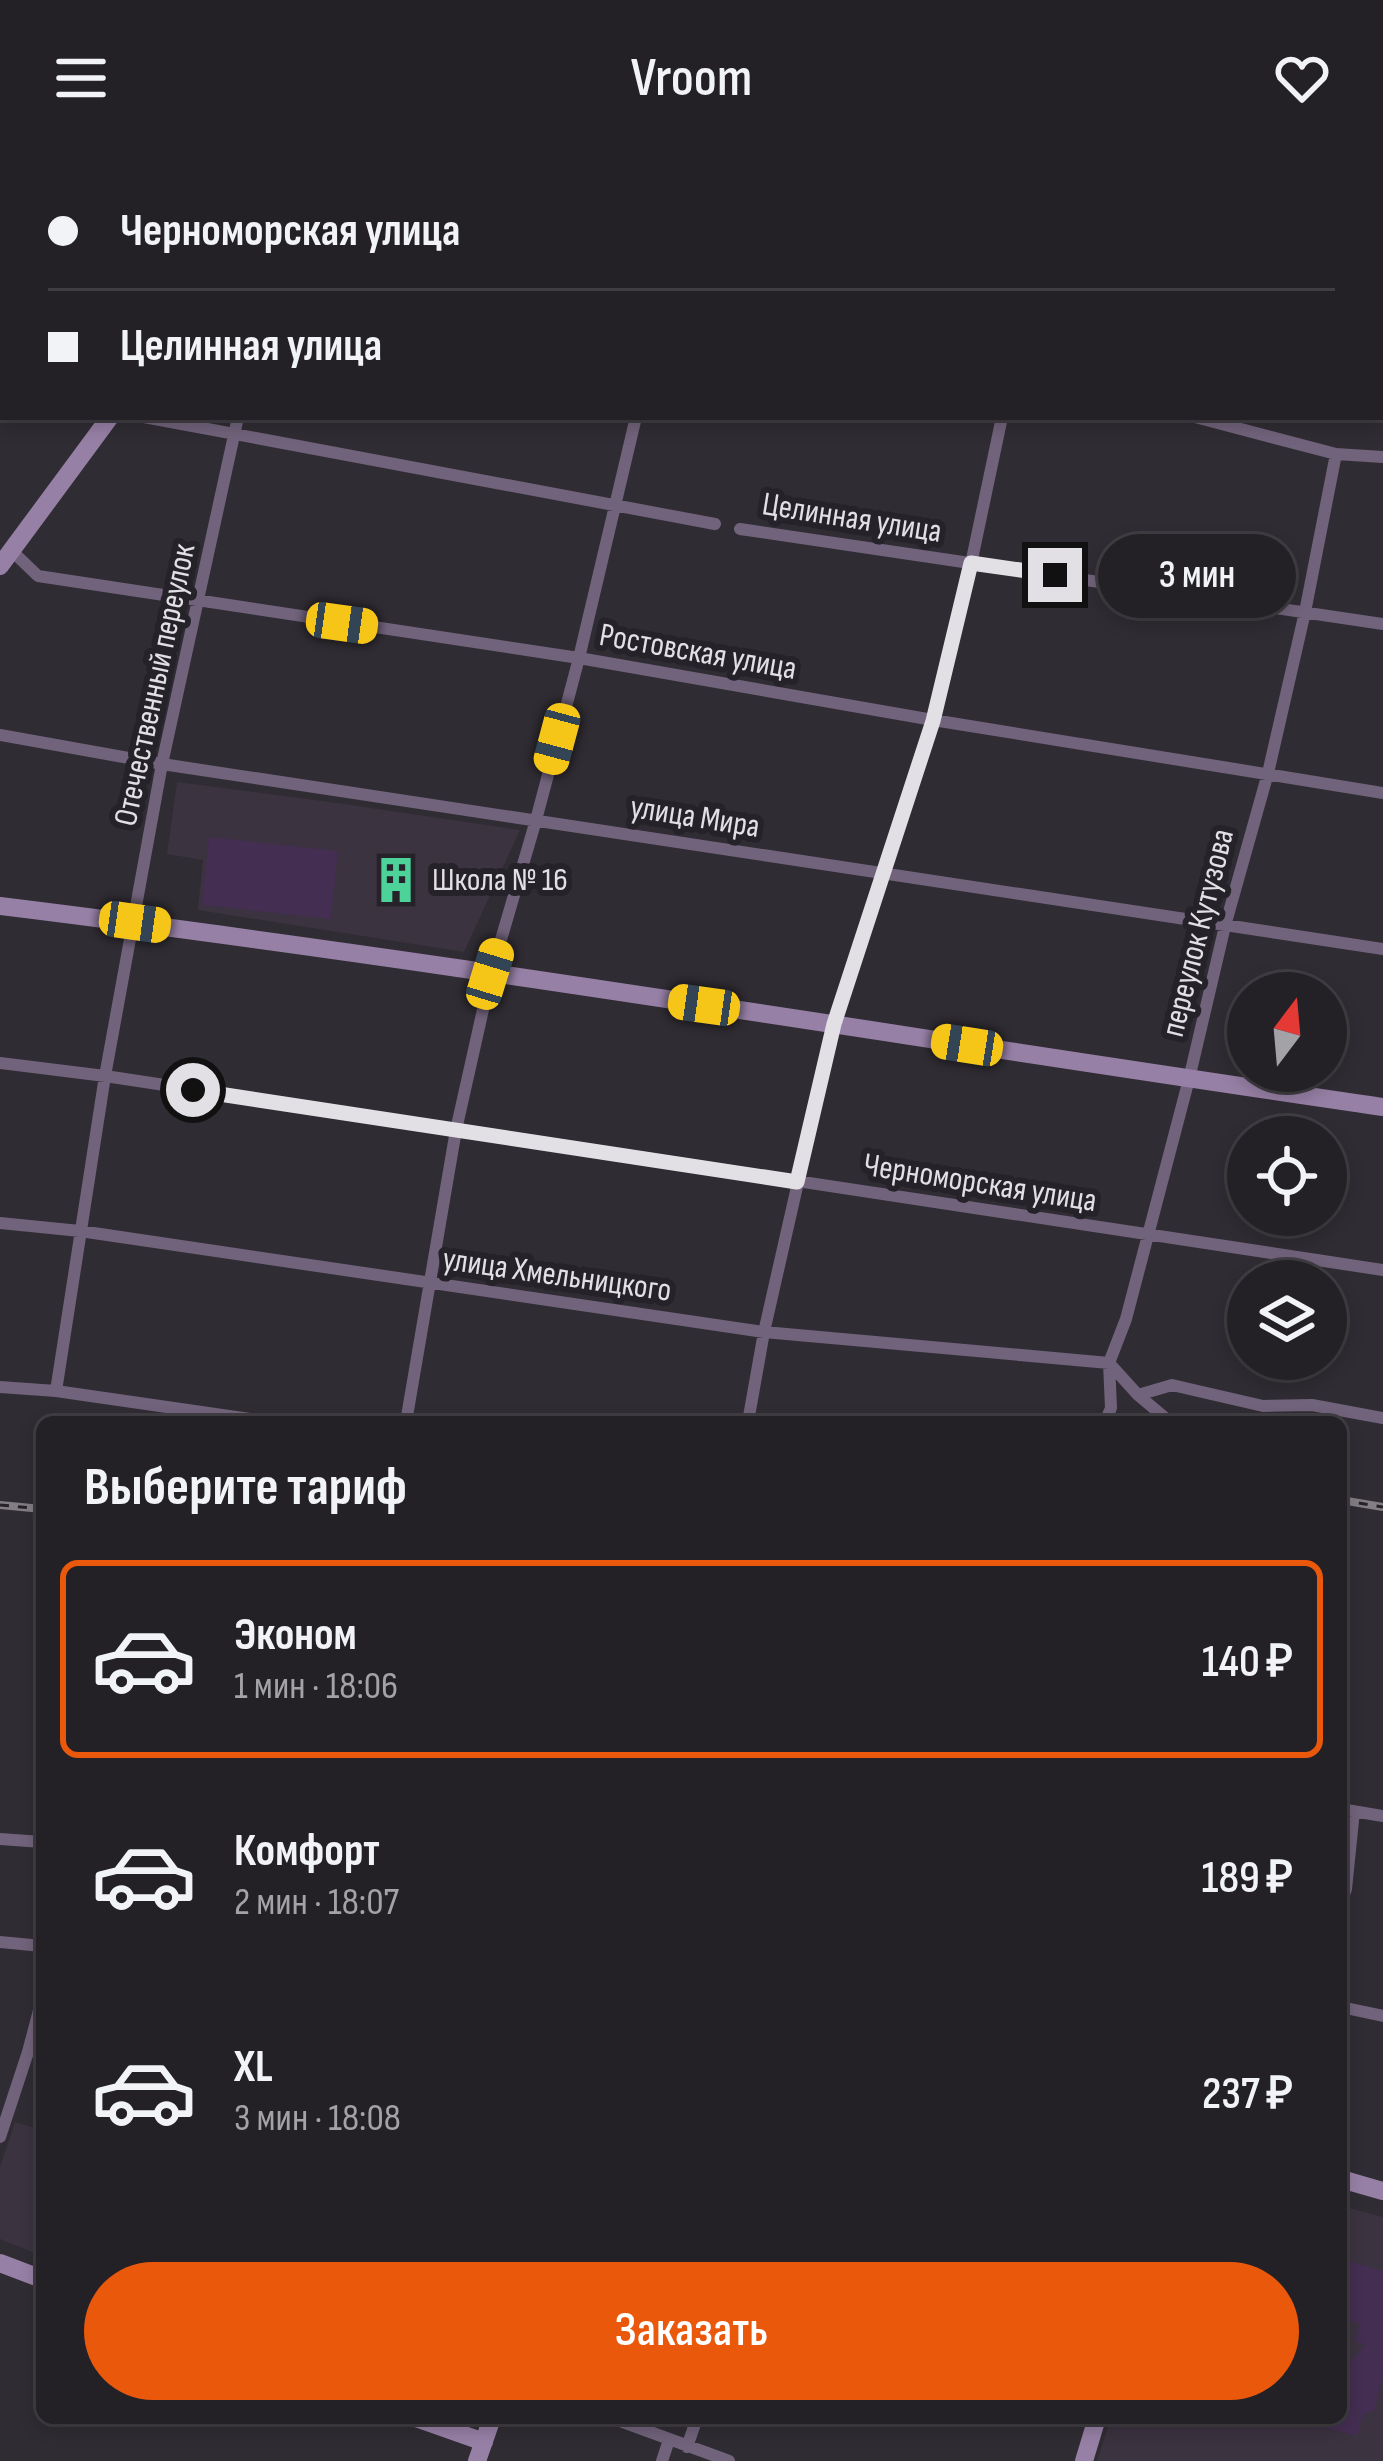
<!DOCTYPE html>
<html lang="ru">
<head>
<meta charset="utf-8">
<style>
  :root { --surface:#242126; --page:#2c292e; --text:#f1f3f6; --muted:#a3a3a7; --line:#413e43; --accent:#ea580c }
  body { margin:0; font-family:"Sofia Sans Condensed",sans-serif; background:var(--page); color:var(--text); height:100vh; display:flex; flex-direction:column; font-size:45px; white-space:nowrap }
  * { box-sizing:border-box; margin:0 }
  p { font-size:39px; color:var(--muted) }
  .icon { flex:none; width:66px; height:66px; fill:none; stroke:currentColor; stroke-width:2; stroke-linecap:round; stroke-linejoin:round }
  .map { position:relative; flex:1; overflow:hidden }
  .sheet { position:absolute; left:36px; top:1260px; width:1311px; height:1008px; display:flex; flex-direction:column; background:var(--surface); border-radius:18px; box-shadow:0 6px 18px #0003,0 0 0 3px var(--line) }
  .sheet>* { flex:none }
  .guide { position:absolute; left:0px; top:0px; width:1383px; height:264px; box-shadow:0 6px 18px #0003,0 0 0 3px var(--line); display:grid; align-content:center; height:264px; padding:0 48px; background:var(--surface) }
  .needle { width:78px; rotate:16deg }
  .buttons { position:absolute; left:1227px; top:816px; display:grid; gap:24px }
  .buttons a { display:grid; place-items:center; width:120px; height:120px; border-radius:50%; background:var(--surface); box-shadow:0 6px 18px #0003,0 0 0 3px var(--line); font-size:60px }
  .end { position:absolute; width:54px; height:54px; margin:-27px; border:15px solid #e3e0e5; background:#111; box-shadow:0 0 0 6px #111 }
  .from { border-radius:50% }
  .bubble { position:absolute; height:84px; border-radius:42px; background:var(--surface); box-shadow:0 6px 18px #0003,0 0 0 3px var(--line); font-size:39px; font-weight:600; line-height:84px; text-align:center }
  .car { position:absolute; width:36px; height:72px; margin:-36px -18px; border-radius:15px; box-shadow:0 0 9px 3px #0007; background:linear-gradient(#f5c518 24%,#345 0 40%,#f5c518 0 76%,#345 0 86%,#f5c518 0) }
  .guide b { display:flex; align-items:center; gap:42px; height:114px; font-size:45px }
  .guide b+b { border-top:3px solid var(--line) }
  .guide i { width:30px; height:30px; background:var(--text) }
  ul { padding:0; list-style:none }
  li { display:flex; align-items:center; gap:36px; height:198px; margin:0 24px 18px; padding:0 24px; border:6px solid transparent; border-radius:18px }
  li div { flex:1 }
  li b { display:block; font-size:45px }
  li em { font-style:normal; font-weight:600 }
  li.on { border-color:var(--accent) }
  li>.icon { width:108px; height:108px; stroke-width:1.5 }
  h2 { padding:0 48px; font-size:54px; line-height:144px }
  .primary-button { display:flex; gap:24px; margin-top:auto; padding:24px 48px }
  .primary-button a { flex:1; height:138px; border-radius:72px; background:var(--accent); color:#fff; font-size:48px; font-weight:600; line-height:138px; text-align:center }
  header { display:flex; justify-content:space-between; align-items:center; height:156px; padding:0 48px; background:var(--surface); font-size:54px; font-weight:600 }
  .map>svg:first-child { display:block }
  .built { fill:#3b3340 }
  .green { fill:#442e52 }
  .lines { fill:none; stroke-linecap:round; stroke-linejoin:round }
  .street { stroke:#71637b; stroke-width:12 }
  .secondary { stroke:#9780a6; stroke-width:18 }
  .rail-casing { stroke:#827e84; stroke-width:8 }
  .rail { stroke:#262229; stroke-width:3; stroke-dasharray:9; stroke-linecap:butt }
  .route { stroke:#e3e0e5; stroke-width:15 }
  .labels { text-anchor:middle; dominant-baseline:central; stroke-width:12; stroke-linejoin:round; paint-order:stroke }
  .street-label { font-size:33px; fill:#e3e0e5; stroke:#262229 }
  .poi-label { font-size:33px; fill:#e3e0e5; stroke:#262229; text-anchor:start }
</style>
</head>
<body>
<header><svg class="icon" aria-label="menu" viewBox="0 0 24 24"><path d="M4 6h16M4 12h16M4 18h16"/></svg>Vroom<svg class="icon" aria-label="heart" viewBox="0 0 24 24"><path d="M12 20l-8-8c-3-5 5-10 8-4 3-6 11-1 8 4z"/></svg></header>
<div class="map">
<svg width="1383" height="2305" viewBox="0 0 1383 2305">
  <rect width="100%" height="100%" fill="#302c33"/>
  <path class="built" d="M177,626L337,647L520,674L464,796L198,754L203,704L167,698Z
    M15,1966L42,1974V2100L0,2083V2011Z
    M1341,2050L1383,2061V2305H1097L1111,2262H1341Z"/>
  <path class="green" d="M209,681L338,695L331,763L202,749Z
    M1341,2103L1383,2115V2216L1375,2254L1364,2259L1357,2280L1290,2262H1341V2211L1346,2212L1365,2189L1355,2185L1360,2168L1341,2162Z"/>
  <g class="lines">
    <path class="street" d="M1179,0L1188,3
      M94,3L95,0
      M255,3L256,0
      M860,3L861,0
      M962,3L963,0
      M1064,3L1065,0
      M1271,3L1272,0
      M1380,60L1383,61
      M144,261L715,368
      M1195,261L1336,298L1383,301
      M740,373L1383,468
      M12,395L38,420L579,502L933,564L1383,637
      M0,579L162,608L1383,793
      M0,907L105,920L1383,1114
      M0,1067L80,1075L764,1176L1109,1207L1138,1239L1170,1266
      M0,1231L56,1235L271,1266
      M56,1235L105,920L162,608L238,261
      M1138,1239L1172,1229L1263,1250L1312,1249L1383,1262
      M406,1266L456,974L491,818L536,664L579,502L636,261
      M748,1266L764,1176L834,868L933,564L971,408L1002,261
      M1105,1266L1111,1252L1109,1207L1126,1163L1189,923L1225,770L1268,617L1305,456L1336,298
      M1341,1653L1383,1660
      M0,1683L42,1686
      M1341,1746L1346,1733L1354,1655
      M0,1786L42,1790
      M1341,1851L1383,1860
      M0,1981L28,1896L42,1843
      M612,2262L729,2305
      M687,2291L697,2262
      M662,2305L669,2284"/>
    <path class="secondary" d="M299,3L301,0
      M0,22L3,23
      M0,410L110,261
      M0,750C462,807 922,884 1383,951
      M1341,2023L1383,2035
      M0,2107L42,2123
      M416,2262L484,2286
      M477,2305L492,2262
      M1084,2305L1097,2262"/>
    <defs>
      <path id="rail" d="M1341,1344L1383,1351
        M0,1349L42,1353"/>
    </defs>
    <use href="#rail" class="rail-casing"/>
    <use href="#rail" class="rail"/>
  </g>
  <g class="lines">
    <path class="route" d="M193,934L797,1026L834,868L933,565L971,407L1055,419"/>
  </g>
  <defs>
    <symbol id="building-bare" viewBox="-9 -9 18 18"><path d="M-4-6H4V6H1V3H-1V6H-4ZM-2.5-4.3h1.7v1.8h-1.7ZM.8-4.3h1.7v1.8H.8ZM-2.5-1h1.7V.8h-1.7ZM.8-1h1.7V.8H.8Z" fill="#4dd39a" stroke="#262229" stroke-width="2.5" paint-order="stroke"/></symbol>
  </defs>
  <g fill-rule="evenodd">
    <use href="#building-bare" x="363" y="691" width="66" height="66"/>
  </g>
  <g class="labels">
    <g class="street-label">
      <text transform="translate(852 362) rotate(9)">Целинная улица</text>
      <text transform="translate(698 496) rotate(10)">Ростовская улица</text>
      <text transform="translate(155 529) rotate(-78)">Отечественный переулок</text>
      <text transform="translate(695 661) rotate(9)">улица Мира</text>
      <text transform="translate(1198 777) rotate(-76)">переулок Кутузова</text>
      <text transform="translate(980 1027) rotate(9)">Черноморская улица</text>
      <text transform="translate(557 1119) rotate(8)">улица Хмельницкого</text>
    </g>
    <g class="poi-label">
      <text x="432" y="724">Школа № 16</text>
    </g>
  </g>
</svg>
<div class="buttons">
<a><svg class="needle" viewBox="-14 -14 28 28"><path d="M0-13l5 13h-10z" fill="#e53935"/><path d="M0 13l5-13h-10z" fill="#a3a3a7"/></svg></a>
<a><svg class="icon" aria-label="locate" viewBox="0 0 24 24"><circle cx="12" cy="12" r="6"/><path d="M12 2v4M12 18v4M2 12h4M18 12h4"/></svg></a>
<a><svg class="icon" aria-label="layers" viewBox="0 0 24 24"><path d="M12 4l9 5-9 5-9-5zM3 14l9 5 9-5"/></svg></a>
</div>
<i class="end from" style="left:193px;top:934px"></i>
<i class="end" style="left:1055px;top:419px"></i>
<div class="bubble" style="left:1098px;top:378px;width:198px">3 мин</div>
<i class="car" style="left:342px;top:467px;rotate:98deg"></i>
<i class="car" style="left:557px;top:583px;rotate:195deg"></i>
<i class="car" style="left:135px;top:766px;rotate:98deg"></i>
<i class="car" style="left:490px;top:818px;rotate:17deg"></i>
<i class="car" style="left:704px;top:849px;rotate:278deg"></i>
<i class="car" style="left:967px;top:889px;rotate:279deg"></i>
<div class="guide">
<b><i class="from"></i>Черноморская улица</b>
<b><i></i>Целинная улица</b>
</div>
<section class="sheet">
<h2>Выберите тариф</h2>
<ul>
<li class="on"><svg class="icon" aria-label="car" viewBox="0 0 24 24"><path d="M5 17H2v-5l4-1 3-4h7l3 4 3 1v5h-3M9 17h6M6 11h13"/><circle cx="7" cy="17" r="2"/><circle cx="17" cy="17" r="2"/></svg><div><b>Эконом</b><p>1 мин · 18:06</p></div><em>140 ₽</em></li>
<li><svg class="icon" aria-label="car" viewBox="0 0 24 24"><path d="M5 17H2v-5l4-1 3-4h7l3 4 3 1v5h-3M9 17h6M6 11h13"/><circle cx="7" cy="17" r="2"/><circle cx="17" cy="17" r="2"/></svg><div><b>Комфорт</b><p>2 мин · 18:07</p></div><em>189 ₽</em></li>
<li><svg class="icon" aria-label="car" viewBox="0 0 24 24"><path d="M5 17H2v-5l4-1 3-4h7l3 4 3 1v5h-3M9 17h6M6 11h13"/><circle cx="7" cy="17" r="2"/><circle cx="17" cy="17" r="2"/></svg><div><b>XL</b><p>3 мин · 18:08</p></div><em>237 ₽</em></li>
</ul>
<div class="primary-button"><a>Заказать</a></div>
</section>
</div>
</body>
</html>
